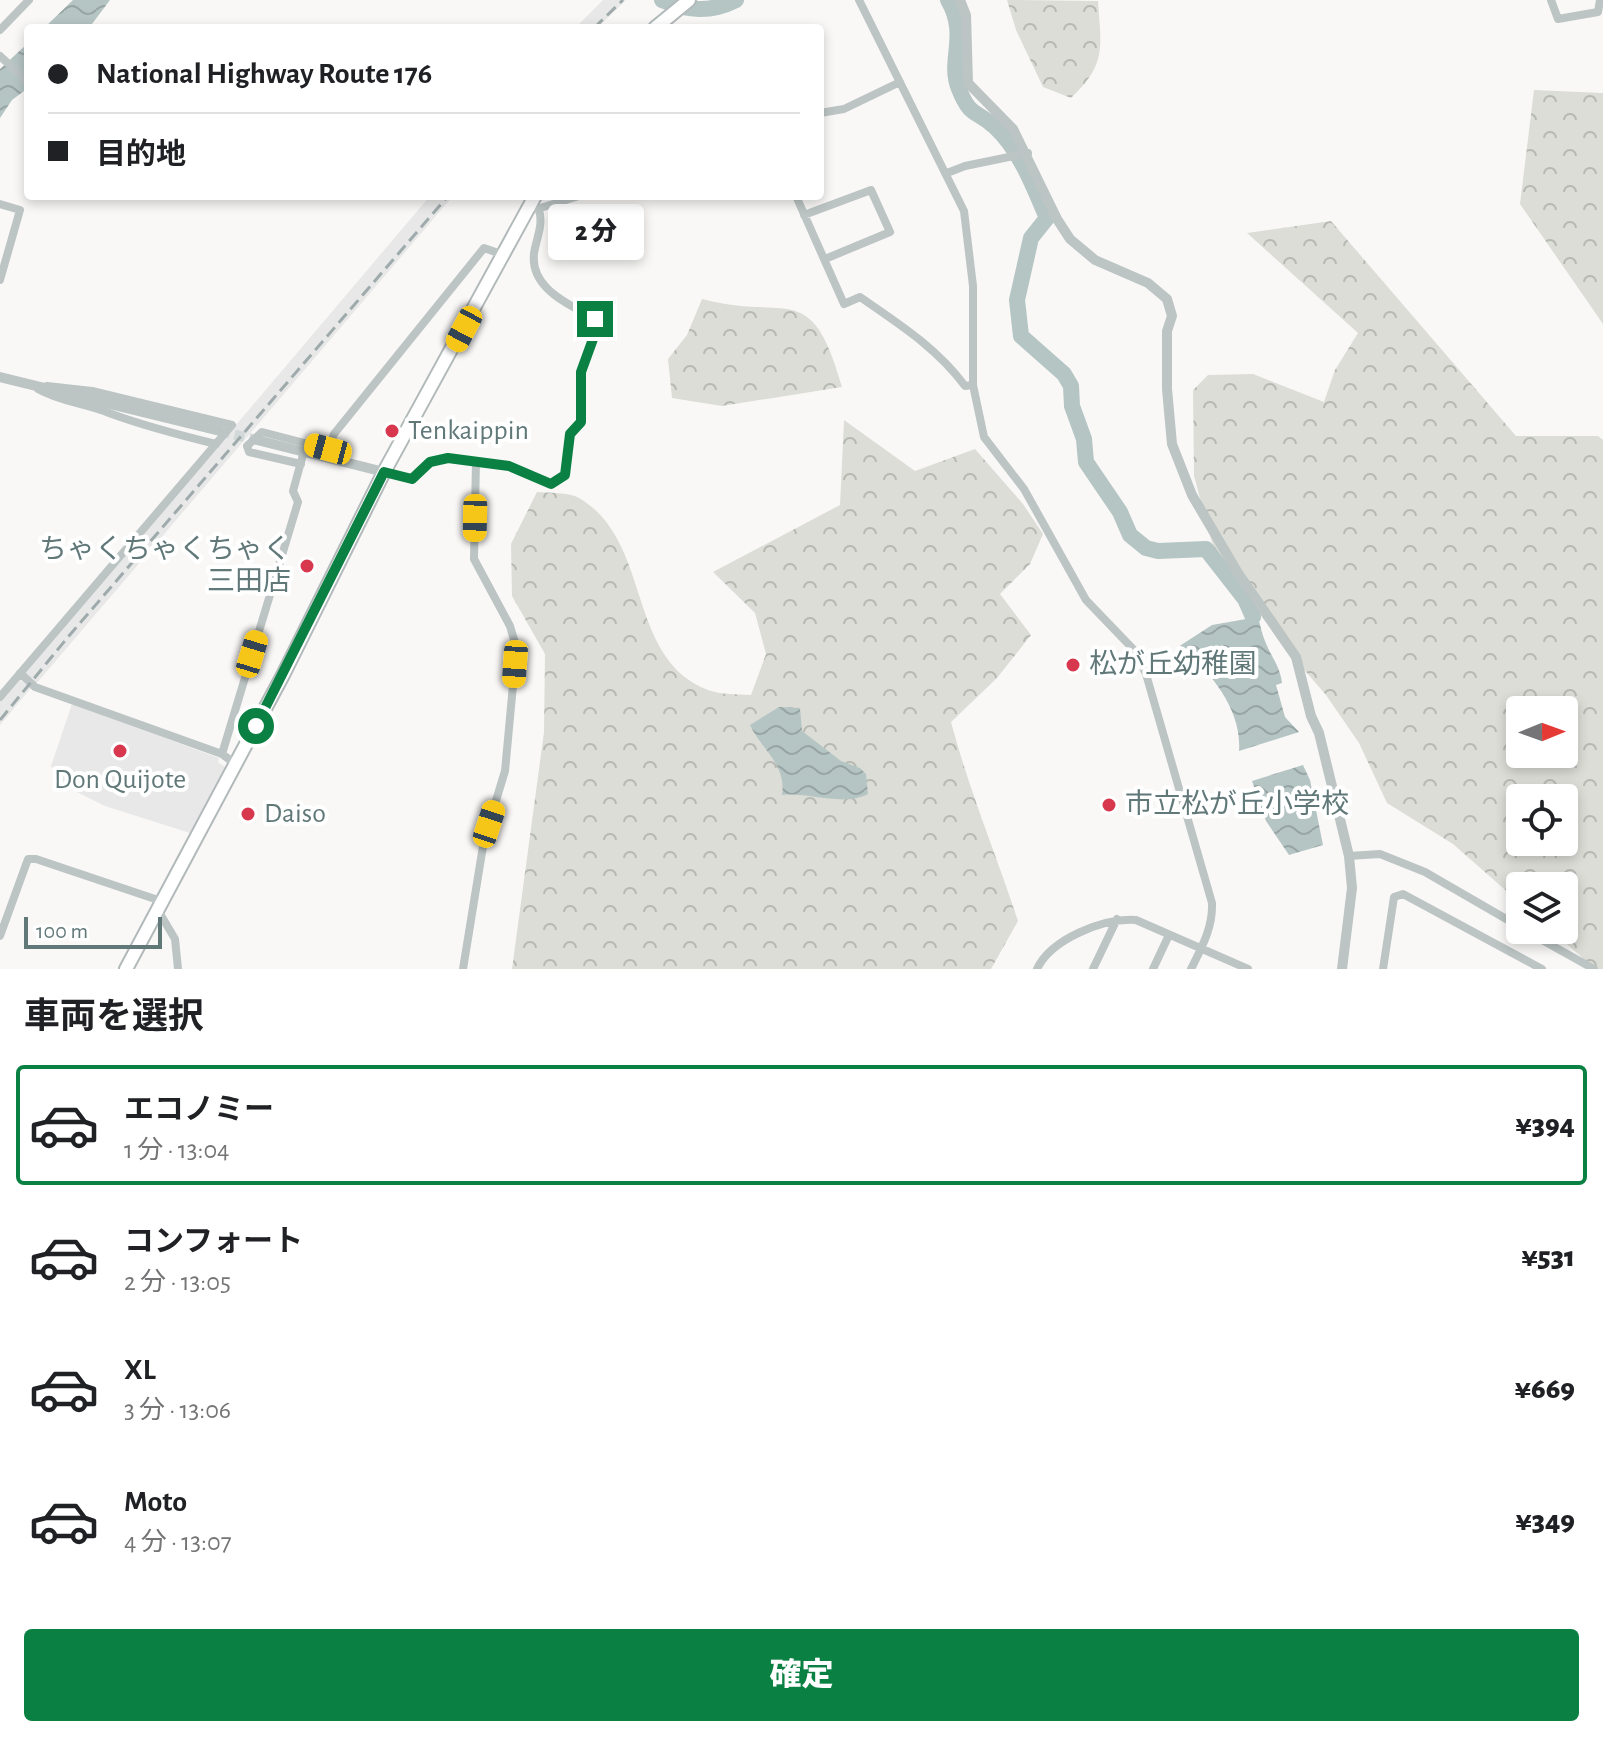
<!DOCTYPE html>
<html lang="ja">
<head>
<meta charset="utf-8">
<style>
  :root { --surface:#fff; --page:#f2f2f2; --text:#202124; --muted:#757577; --line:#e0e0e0; --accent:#0b8043 }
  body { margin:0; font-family:"Alegreya Sans","Noto Sans JP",sans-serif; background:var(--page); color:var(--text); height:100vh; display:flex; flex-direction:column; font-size:30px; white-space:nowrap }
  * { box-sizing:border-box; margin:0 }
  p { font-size:26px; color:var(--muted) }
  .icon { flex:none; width:44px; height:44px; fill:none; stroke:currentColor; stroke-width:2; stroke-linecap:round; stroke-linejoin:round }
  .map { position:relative; height:969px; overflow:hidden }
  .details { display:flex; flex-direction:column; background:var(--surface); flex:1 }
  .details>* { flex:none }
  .hud { position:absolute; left:24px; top:24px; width:800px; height:176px; border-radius:8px; box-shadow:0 4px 12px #0003; display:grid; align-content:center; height:176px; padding:0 24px; background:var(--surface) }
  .needle { width:52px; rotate:89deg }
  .controls { position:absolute; left:1506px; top:696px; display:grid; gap:16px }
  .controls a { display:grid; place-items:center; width:72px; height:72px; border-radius:8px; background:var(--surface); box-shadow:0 4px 12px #0003; font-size:40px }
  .scale { position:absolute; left:24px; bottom:20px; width:138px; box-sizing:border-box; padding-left:8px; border:4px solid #617879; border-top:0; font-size:22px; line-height:28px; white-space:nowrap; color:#617879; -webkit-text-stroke:6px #fff; paint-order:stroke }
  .end { position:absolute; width:36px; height:36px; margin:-18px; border:10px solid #0b8043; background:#fff; box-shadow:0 0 0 4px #fff }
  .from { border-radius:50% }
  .bubble { position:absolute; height:56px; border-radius:8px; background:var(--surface); box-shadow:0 4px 12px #0003; font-size:26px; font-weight:800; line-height:56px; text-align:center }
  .car { position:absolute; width:24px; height:48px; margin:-24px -12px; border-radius:10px; box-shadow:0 0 6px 2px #0007; background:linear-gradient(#f5c518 24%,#345 0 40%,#f5c518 0 76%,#345 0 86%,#f5c518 0) }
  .hud b { display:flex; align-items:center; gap:28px; height:76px; font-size:30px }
  .hud b+b { border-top:2px solid var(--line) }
  .hud i { width:20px; height:20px; background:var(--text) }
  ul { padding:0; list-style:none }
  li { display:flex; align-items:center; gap:24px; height:120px; margin:0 16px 12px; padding:0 8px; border:4px solid transparent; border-radius:8px }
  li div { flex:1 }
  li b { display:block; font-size:30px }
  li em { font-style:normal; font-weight:800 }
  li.on { border-color:var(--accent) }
  li>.icon { width:72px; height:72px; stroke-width:1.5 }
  h2 { padding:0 24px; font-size:36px; line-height:96px }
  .cta { display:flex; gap:16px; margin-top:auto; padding:16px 24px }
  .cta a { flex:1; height:92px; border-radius:8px; background:var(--accent); color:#fff; font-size:32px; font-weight:800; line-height:92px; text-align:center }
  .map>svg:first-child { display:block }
  .built { fill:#e7e8e7 }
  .forest { fill:url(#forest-crowns); fill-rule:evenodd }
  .water { fill:url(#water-waves) }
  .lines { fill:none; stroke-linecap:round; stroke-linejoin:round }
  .river { stroke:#b5c5c4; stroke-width:16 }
  .tertiary-tunnel { stroke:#d3d8d8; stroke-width:10; stroke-dasharray:10 5; stroke-linecap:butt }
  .trunk-casing { stroke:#b2b9ba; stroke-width:16 }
  .minor { stroke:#bcc4c4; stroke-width:8 }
  .tertiary { stroke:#bcc4c4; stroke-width:10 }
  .trunk { stroke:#fff; stroke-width:12 }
  .rail { stroke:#9eaaab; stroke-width:3; stroke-dasharray:12 6; stroke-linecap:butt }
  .route { stroke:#0b8043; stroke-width:10 }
  .poi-dot { fill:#d7384e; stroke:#fff; stroke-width:3 }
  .labels { text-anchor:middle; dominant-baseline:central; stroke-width:8; stroke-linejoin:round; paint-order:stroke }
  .poi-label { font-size:28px; fill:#617879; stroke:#fff; text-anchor:start }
</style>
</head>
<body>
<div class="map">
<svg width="1603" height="969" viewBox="0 0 1603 969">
  <defs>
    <pattern id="forest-crowns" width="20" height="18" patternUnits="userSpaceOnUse" patternTransform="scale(2)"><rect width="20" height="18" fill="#dcddd6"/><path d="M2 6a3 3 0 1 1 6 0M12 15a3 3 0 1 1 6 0" fill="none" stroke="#b6b8b2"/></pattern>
    <pattern id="water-waves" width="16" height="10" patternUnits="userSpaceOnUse" patternTransform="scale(2)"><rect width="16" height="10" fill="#b5c5c4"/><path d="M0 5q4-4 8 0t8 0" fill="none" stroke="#97a5a4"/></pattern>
  </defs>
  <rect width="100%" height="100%" fill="#f9f8f7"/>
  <path class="built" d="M603,0H626L597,28H575Z
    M430,196H453L36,684L25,674Z
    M19,679L31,688L0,725V701Z
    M72,704L219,758L218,762L225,767L190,833L105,806L53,780L55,772L51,766Z"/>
  <path class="forest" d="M1007,0L1098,1C1101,47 1107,64 1071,98L1043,87L1016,30Z
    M1534,90L1603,93V324L1520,204Z
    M1331,221L1516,436H1598L1603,440V969H1595L1551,930H1564V886H1520V903L1453,844L1387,803L1359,743L1326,695L1288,651L1216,557L1194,476L1193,390L1208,375L1253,374L1324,402L1335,370L1358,333L1247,233ZM1520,710H1564V754H1520ZM1520,798H1564V842H1520Z
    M702,299C789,322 811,277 842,387L722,406L672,398L668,359L687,335Z
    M844,420L915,471L975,449L1023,504L1043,534L1030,564L1000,594L1031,635L997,678L951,722C969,790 996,854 1018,921L991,969H512L544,732L545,654L512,596L511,544L537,492C548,493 569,492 579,498C653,541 625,658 708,690C721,695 738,694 751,695L766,654L755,613L713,572L840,505Z"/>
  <path class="water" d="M73,0H110L89,28H44Z
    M28,43V88L12,100L0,118V69Z
    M1254,609C1260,619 1260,629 1265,641C1271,657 1280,666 1282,683L1276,685L1285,717L1299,732L1239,751C1242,710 1213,678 1187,649L1178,647L1212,625L1246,619Z
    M779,707L800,708L802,731L841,761L860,768L866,774L868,794C842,807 810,792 782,795C787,765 761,749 750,725Z
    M1303,765L1310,780L1323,845L1289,855L1266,821L1252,781Z"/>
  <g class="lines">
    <path class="river" d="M662,0C689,11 710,13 736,0
      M948,0C969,36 947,60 959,89C971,119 976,109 995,127C1020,150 1034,188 1047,218L1031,238L1017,300L1021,336L1064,374L1071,386L1072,406L1084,439L1086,462L1120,512L1130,535L1146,548L1158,551L1206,549L1245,599L1253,617"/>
    <path class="tertiary-tunnel" d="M220,431L257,440"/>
    <defs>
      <path id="trunk" d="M655,28L689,0
        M126,969L283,675L384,472L535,196"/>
    </defs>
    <use href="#trunk" class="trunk-casing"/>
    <path class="minor" d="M859,0L964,211L973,286V385L984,437L1024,489L1086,600L1135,651L1146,674L1212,903C1213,927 1202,947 1191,969
      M1551,0L1558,19L1598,12L1600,0
      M0,30L29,0
      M0,56L28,82
      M820,113L844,109L900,82
      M947,173L965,166L1028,153
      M796,196L844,304L860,297C899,324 937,348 965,386L973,385
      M0,204L20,210L0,280
      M537,209L579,196
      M804,215L871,190L890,232L825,259
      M38,389C61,402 84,403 109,413C144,426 179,435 216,444
      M326,456L334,434L484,248L504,255
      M301,464L249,452L247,446L262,432L328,449
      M384,472L412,479L430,462L448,458L509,466L551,484L565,475L570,434L581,422V372L597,328L595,319C566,303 526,286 535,248C538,235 543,223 539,210
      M20,673L35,687L222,754L234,763
      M0,697L232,425L92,391L47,386
      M222,754L298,502L293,491L304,451
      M1349,856L1380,854L1425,872L1520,927
      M159,912L175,939L178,969
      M1524,930L1594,969
      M0,936L28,859H36L164,902
      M463,969L484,840L505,771L515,664V643L510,626L474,559L476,461
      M1037,969C1051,939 1103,918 1136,920L1248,969
      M1093,969L1117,919
      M1153,969L1169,935
      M1383,969L1394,897L1403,894L1542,969"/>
    <path class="tertiary" d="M960,0L966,15L968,83L1013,129L1057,219L1070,239L1095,260L1148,283L1167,299L1172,316L1167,331V389L1172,444L1192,495L1238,573L1296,657L1311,716L1319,733L1349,856L1352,888L1342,969
      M0,377L220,431
      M257,440L384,472"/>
    <use href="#trunk" class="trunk"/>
    <path class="rail" d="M594,28L623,0
      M0,720L68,637L448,196"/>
  </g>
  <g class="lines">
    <path class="route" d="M256,726L384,472L412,479L430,462L448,458L509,466L551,484L565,475L570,434L581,422V372L597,328L595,319"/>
  </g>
  <g class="poi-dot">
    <circle cx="392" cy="431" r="8"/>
    <circle cx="307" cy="566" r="8"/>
    <circle cx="1073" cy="665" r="8"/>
    <circle cx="120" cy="751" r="8"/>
    <circle cx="1109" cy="805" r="8"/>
    <circle cx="248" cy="814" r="8"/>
  </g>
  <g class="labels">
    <g class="poi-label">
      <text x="408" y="431">Tenkaippin</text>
      <text x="291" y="550" text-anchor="end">ちゃくちゃくちゃく<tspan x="291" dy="32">三田店</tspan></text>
      <text x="1089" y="665">松が丘幼稚園</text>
      <text x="120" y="780" text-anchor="middle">Don Quijote</text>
      <text x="1125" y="805">市立松が丘小学校</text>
      <text x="264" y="814">Daiso</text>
    </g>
  </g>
</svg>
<div class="controls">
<a><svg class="needle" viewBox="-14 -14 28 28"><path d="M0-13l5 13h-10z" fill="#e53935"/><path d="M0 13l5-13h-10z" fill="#757577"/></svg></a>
<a><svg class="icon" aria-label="locate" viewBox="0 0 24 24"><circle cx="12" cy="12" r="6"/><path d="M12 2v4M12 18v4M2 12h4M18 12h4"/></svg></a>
<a><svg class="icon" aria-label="layers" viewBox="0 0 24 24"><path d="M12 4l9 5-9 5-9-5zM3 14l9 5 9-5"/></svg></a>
</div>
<div class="scale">100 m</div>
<i class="end from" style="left:256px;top:726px"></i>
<i class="end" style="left:595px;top:319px"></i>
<div class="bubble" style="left:548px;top:204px;width:96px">2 分</div>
<i class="car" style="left:464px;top:329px;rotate:208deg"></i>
<i class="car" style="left:328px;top:449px;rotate:285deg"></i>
<i class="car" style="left:475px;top:518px;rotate:181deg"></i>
<i class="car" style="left:252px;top:654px;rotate:17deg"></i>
<i class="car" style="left:515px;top:664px;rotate:184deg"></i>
<i class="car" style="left:489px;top:824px;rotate:18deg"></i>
<div class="hud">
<b><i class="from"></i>National Highway Route 176</b>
<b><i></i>目的地</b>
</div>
</div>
<section class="details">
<h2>車両を選択</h2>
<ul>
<li class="on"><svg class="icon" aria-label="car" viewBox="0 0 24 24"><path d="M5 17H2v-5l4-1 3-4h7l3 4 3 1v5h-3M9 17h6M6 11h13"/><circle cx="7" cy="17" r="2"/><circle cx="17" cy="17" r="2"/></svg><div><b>エコノミー</b><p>1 分 · 13:04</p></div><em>¥394</em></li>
<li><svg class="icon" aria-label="car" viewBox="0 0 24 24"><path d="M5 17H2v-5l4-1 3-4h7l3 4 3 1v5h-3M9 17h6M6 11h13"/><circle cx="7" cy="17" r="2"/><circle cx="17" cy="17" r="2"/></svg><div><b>コンフォート</b><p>2 分 · 13:05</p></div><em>¥531</em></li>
<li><svg class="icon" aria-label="car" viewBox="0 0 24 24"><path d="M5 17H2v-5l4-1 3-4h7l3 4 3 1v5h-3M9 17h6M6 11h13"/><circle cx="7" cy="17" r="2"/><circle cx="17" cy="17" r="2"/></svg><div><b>XL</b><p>3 分 · 13:06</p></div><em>¥669</em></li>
<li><svg class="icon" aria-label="car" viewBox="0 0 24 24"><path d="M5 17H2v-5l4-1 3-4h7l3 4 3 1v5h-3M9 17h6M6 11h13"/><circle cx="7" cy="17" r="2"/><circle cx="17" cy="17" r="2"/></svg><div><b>Moto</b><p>4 分 · 13:07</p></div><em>¥349</em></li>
</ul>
<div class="cta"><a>確定</a></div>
</section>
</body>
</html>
